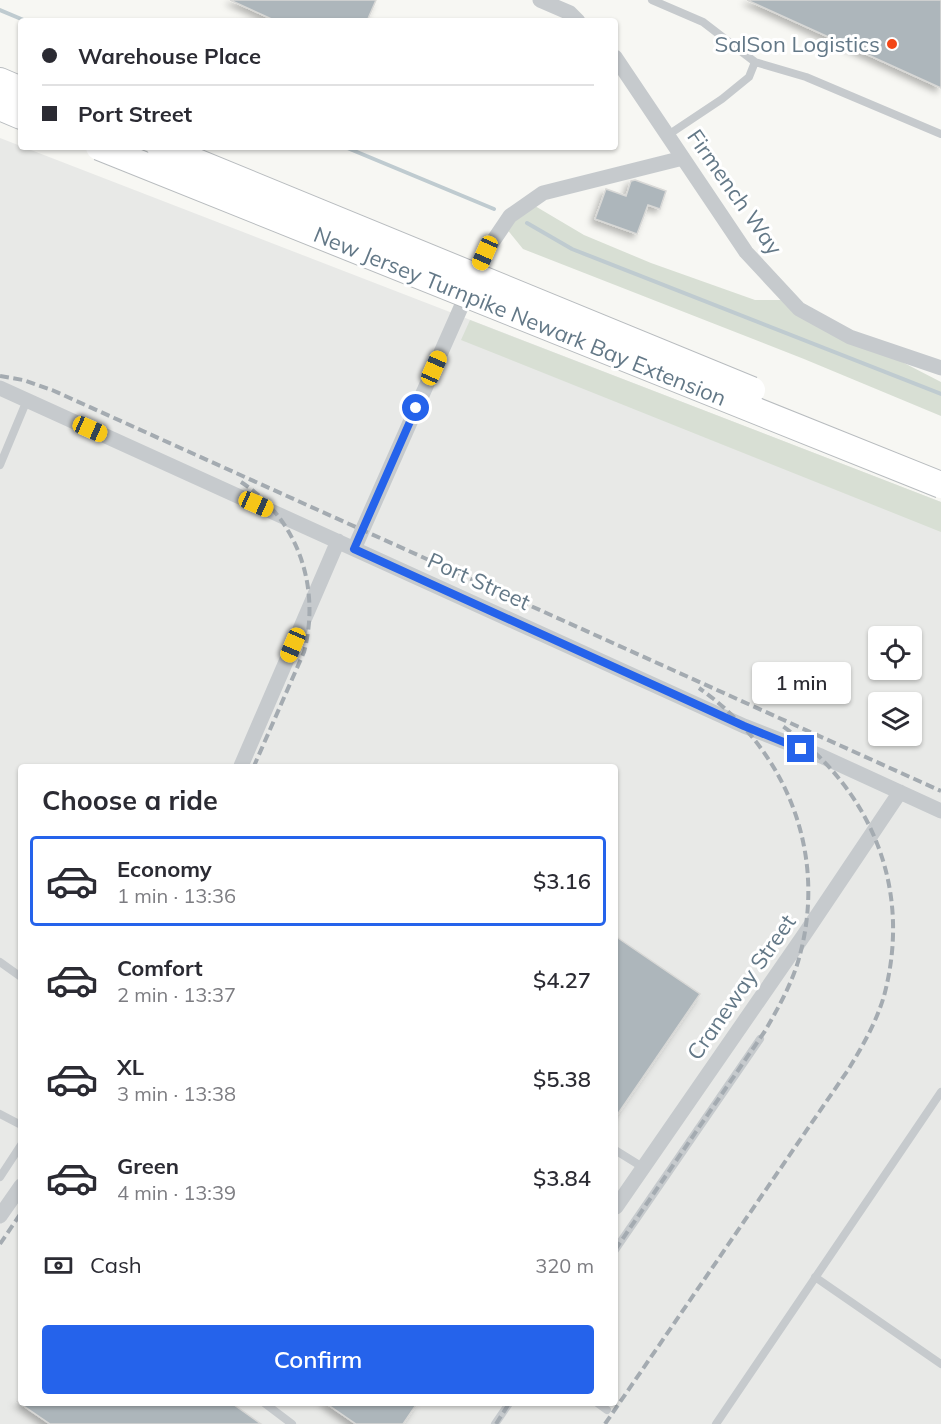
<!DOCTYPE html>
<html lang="en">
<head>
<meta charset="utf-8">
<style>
  :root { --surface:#fff; --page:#f7f7f7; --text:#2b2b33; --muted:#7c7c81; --line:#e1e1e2; --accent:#2563eb }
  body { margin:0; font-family:Mulish,sans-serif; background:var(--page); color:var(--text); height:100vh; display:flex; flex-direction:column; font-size:22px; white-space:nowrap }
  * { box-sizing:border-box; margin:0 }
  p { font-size:20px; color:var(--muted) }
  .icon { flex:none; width:33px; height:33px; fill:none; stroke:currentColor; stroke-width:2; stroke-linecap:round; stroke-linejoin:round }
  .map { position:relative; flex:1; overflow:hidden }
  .drawer { position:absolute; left:18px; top:764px; width:600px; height:642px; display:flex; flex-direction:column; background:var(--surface); border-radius:6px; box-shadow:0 2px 4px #0004 }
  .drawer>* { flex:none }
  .top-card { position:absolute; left:18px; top:18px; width:600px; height:132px; border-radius:6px; box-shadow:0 2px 4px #0004; display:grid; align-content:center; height:132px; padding:0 24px; background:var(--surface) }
  .controls { position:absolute; left:868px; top:626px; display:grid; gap:12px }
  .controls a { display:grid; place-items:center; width:54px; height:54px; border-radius:6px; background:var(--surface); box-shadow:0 2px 4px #0004; font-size:30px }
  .end { position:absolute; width:27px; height:27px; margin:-14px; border:8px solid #2563eb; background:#fff; box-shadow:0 0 0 3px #fff }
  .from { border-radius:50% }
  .bubble { position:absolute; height:42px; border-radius:6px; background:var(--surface); box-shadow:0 2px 4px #0004; font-size:20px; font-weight:600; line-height:42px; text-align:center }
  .car { position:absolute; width:18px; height:36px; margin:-18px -9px; border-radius:8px; box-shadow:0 0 4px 2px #0007; background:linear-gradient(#f5c518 24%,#345 0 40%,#f5c518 0 76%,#345 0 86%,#f5c518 0) }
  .top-card b { display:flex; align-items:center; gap:21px; height:57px; font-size:22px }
  .top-card b+b { border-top:2px solid var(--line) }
  .top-card i { width:15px; height:15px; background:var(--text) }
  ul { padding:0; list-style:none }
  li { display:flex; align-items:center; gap:18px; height:90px; margin:0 12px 9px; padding:0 12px; border:3px solid transparent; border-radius:6px }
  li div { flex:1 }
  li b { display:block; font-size:22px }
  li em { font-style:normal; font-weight:600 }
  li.current { border-color:var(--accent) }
  li>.icon { width:54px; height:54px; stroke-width:1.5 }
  h2 { padding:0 24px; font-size:27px; line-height:72px }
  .pay { display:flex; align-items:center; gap:15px; height:66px; padding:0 24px; font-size:22px }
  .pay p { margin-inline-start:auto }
  .button { display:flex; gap:12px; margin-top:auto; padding:12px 24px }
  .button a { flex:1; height:69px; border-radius:6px; background:var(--accent); color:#fff; font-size:24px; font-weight:600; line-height:69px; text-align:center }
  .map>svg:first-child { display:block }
  .built { fill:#e8e9e7; fill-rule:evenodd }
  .green { fill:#d8dfd4 }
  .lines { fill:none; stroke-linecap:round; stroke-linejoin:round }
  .stream { stroke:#bfcbd0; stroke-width:4 }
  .building { fill:#adb6bb; stroke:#d8d8d6; stroke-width:1.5; filter:url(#shadow) }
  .highway-casing { stroke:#b8bcbf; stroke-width:28 }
  .lane { stroke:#c6cacd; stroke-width:8 }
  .street { stroke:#c6cacd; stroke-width:15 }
  .highway { stroke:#fff; stroke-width:26 }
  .rail { stroke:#a4abb1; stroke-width:4; stroke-dasharray:9 4.5; stroke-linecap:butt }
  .highway-bridge-casing { stroke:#b8bcbf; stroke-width:28; stroke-linecap:butt }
  .highway-bridge { stroke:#fff; stroke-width:26 }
  .route { stroke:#2563eb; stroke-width:8 }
  .poi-dot { fill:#f34717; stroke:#fff; stroke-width:2 }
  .labels { text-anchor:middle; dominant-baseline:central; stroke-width:6; stroke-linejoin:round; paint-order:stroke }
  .poi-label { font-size:22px; fill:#637887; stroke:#fff; text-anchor:end }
  .street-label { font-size:22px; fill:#637887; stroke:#fff }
</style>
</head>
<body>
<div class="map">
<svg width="941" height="1424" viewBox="0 0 941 1424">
  <defs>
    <filter id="shadow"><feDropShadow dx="-4" dy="4" stdDeviation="3" flood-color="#0004"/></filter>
  </defs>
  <rect width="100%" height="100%" fill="#f7f7f3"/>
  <path class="built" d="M0,138L941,502V1424H0ZM879,636H912V669H879ZM879,702H912V735H879ZM21,766H615V1402H21Z"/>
  <path class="green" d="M535,206L584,235L651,263L755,300H782L941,382V416L804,359L523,249L506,228Z
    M470,320L941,502V532L461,340Z"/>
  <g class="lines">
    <path class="stream" d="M0,10L26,21
      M345,147L494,209
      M527,223L572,249L941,394"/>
  </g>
  <path class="building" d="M230,0H376L367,21H276Z
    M747,0H941V88Z
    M635,180L666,191L660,209L648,205L637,234L595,219L606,189L626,196L631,181Z
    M615,936L700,994L615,1118Z
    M18,1402H230L261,1424H50Z
    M324,1402H418L403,1424H356Z"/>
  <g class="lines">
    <defs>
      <path id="highway" d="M0,81L21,90
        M0,107L21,116"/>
    </defs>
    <use href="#highway" class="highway-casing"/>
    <path class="lane" d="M652,0L703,22L755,62L749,77L722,99L668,135
      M755,62L806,77L941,134
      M0,465L27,400
      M0,962L21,977
      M0,1114L21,1125
      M615,1150L644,1168
      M0,1177L21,1145
      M615,1250L760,1039
      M815,1277L941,1364
      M263,1402L292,1424
      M596,1402L607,1410
      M495,1424L510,1402
      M716,1424L941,1092"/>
    <path class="street" d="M540,0L570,13L578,21
      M615,57L746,252L799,309L850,337L941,368
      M0,388L744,726L821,756L941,811
      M354,549L485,253L510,216L543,193L683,158
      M241,766L338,541
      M615,1206L616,1207L804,935L900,792
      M0,1216L21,1186"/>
    <use href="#highway" class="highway"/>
    <path class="rail" d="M0,376L23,380L52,390L941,791
      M241,482C298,519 321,587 304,652L254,766
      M0,1244L21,1213
      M615,1250L765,1031C777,1010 789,989 797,965C830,859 789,751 699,688
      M496,1424L510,1402
      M605,1424L848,1070C862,1047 876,1023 884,996C913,888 871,788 781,725"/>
    <defs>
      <path id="highway-bridge" d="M99,147L941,485
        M160,147L752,390"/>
    </defs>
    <use href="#highway-bridge" class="highway-bridge-casing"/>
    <use href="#highway-bridge" class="highway-bridge"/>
  </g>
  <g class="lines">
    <path class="route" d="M416,408L354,549L744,726L801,749"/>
  </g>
  <circle class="poi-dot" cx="892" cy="44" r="6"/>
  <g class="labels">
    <g class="poi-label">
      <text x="880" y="44">SalSon Logistics</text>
    </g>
    <g class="street-label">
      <text transform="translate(735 192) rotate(55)">Firmench Way</text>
      <text transform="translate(520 316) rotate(22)">New Jersey Turnpike Newark Bay Extension</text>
      <text transform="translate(479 581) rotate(24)">Port Street</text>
      <text transform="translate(741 987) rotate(-55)">Craneway Street</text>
    </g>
  </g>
</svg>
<div class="controls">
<a><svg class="icon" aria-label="locate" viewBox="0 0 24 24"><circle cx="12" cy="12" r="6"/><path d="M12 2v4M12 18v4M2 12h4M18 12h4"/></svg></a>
<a><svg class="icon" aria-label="layers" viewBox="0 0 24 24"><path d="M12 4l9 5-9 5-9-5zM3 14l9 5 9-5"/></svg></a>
</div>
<i class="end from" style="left:416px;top:408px"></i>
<i class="end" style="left:801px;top:749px"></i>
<div class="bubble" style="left:752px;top:662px;width:99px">1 min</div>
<i class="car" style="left:485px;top:253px;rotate:204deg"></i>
<i class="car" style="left:434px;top:368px;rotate:24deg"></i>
<i class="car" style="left:90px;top:429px;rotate:114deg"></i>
<i class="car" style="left:256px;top:504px;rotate:114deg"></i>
<i class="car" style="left:293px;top:645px;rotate:203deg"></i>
<div class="top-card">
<b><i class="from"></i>Warehouse Place</b>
<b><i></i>Port Street</b>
</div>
<section class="drawer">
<h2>Choose a ride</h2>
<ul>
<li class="current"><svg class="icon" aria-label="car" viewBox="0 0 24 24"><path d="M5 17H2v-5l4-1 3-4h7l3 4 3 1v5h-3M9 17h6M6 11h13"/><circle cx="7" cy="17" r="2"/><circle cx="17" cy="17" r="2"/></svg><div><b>Economy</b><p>1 min · 13:36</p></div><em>$3.16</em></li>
<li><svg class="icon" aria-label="car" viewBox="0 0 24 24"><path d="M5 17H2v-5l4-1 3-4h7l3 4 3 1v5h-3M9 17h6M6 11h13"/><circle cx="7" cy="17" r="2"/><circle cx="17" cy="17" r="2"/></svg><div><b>Comfort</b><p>2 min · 13:37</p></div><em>$4.27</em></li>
<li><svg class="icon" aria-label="car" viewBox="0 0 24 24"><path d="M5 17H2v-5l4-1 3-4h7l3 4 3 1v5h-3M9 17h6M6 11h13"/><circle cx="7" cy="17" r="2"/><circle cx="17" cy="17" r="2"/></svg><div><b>XL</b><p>3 min · 13:38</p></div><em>$5.38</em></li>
<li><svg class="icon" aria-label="car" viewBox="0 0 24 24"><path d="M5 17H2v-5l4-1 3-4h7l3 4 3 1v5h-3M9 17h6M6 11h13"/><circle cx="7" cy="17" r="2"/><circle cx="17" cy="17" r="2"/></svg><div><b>Green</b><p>4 min · 13:39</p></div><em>$3.84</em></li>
</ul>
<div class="pay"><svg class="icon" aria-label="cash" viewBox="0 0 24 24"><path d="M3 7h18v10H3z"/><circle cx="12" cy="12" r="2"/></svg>Cash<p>320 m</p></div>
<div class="button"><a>Confirm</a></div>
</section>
</div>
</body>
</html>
